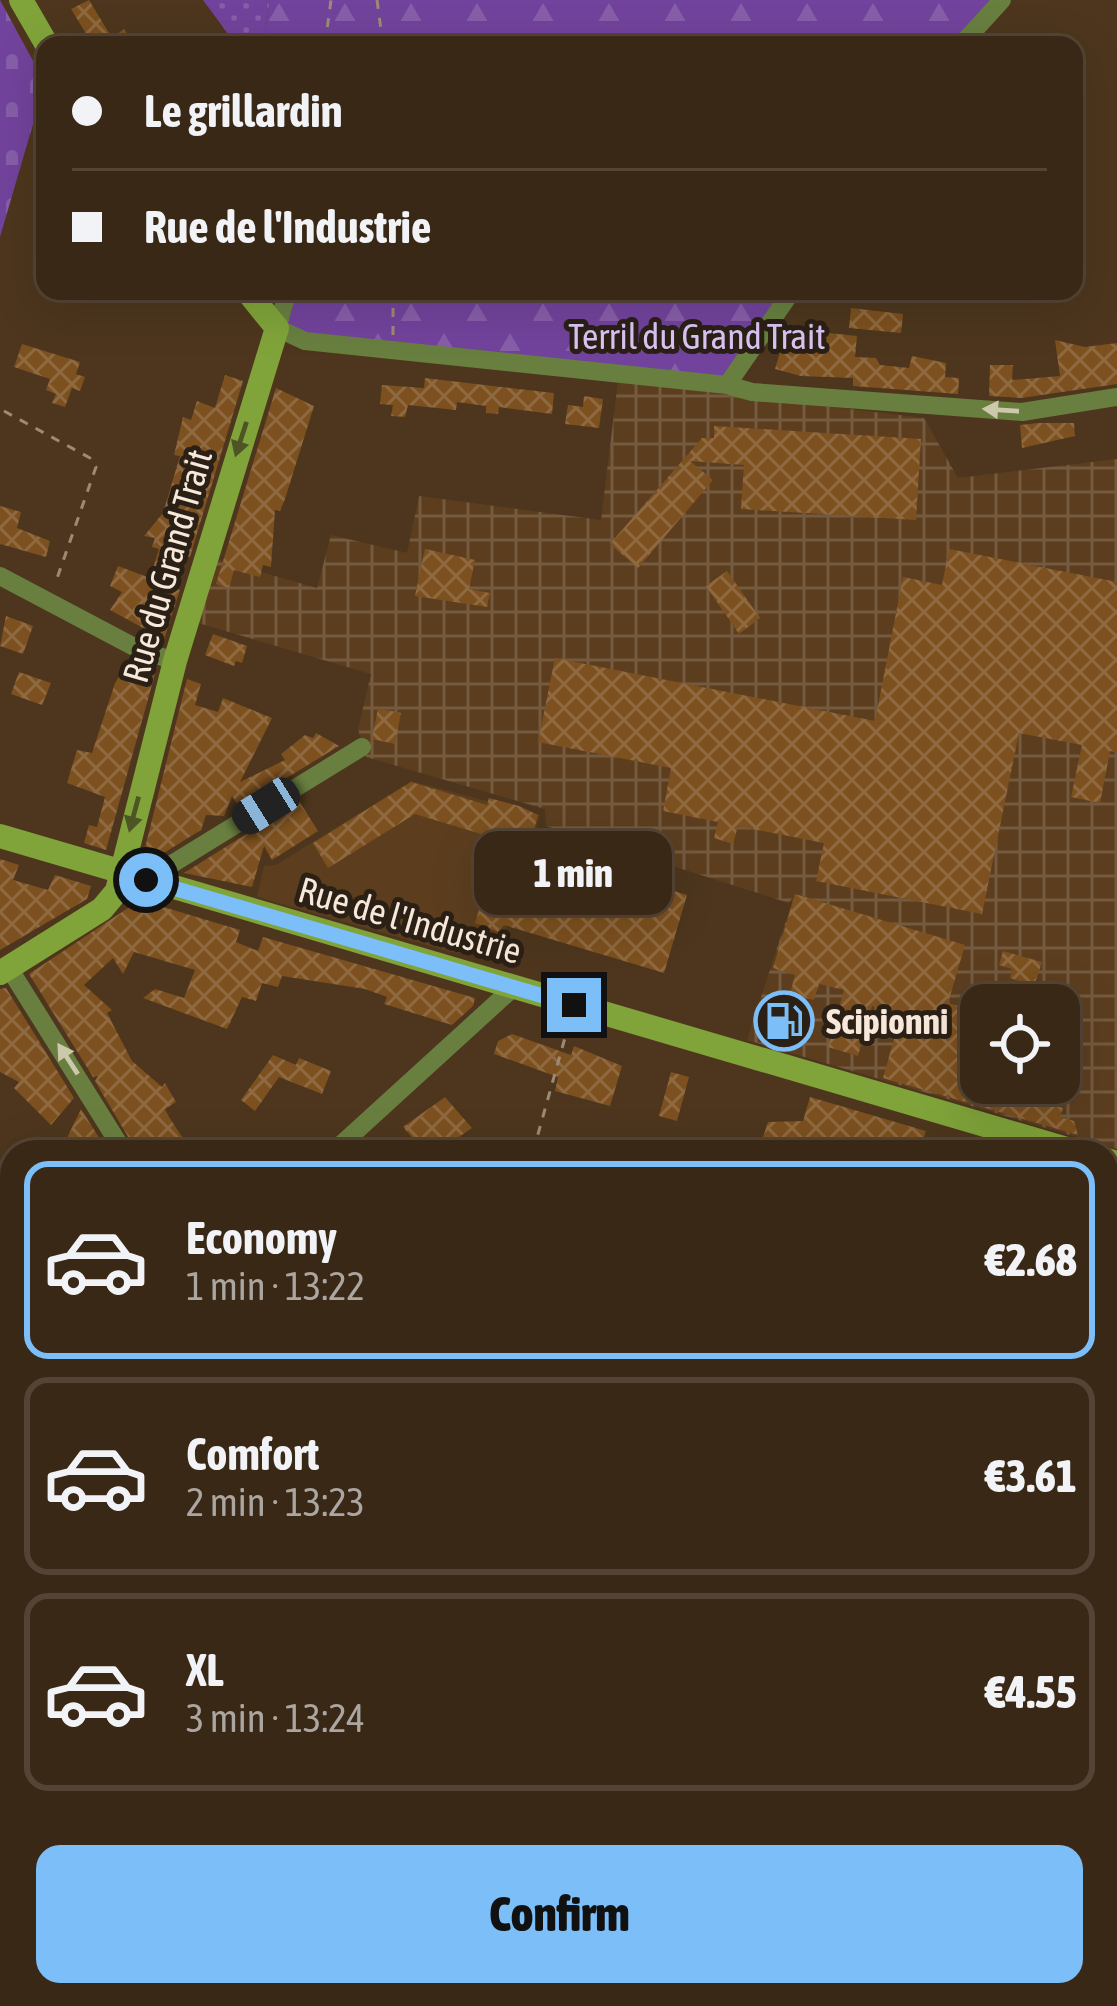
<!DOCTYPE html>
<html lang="en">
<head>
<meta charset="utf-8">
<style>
  :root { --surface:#3a2816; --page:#453423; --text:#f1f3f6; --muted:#aba6a1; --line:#544435; --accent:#7bbef8 }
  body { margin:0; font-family:"Asap Condensed",sans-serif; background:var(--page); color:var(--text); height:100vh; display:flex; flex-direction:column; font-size:45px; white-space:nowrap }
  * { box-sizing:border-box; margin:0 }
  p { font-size:39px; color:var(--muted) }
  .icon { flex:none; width:66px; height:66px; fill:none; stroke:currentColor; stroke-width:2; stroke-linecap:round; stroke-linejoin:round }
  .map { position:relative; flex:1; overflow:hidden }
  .side { position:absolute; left:0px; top:1140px; width:1119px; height:867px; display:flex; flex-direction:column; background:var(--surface); border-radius:36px 36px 0 0; box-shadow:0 12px 48px #0002,0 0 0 3px var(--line) }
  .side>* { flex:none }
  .hud { position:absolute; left:36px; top:36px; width:1047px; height:264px; border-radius:24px; box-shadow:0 12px 48px #0002,0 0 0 3px var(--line); display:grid; align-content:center; height:264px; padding:0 36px; background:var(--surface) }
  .buttons { position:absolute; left:960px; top:984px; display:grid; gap:24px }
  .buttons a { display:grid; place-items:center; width:120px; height:120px; border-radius:24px; background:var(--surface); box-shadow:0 12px 48px #0002,0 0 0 3px var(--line); font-size:60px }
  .end { position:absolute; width:54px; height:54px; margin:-27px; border:15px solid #7bbef8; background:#111; box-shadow:0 0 0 6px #111 }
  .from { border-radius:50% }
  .bubble { position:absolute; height:84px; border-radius:24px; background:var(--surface); box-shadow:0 12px 48px #0002,0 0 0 3px var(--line); font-size:39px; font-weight:800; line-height:84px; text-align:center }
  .car { position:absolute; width:36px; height:72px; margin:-36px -18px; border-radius:15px; box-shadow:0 0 9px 3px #0007; background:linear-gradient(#222 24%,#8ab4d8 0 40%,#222 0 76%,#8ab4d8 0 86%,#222 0) }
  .hud b { display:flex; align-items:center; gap:42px; height:114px; font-size:45px }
  .hud b+b { border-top:3px solid var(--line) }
  .hud i { width:30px; height:30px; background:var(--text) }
  ul { padding:21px 0 0; list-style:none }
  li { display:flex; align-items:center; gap:36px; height:198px; margin:0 24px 18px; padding:0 12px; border:6px solid var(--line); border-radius:24px }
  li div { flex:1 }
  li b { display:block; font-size:45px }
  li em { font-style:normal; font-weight:800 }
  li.current { border-color:var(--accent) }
  li>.icon { width:108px; height:108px; stroke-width:1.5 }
  .button { display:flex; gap:24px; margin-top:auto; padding:24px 36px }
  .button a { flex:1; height:138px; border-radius:24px; background:var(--accent); color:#111; font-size:48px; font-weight:800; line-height:138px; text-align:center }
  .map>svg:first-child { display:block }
  .built { fill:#5c3e1f }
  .industrial { fill:url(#industrial-grid); fill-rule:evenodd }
  .grass { fill:url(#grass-dots) }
  .forest { fill:url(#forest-firs) }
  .cemetery { fill:url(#cemetery-stones) }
  .building { fill:url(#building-cross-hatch) }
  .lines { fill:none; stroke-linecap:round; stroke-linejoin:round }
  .path { stroke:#9d8a76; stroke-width:3; stroke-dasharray:9 9; stroke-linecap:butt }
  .street { stroke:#687f40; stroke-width:18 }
  .secondary { stroke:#80a43a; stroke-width:24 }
  .oneway { fill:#ccc8ac }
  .oneway2 { fill:#4d5524 }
  .route { stroke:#7bbef8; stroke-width:15 }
  .labels { text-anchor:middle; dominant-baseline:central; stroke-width:10; stroke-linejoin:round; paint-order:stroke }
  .park-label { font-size:36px; fill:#dbc4f4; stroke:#2b2015 }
  .street-label { font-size:36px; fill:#f7e8da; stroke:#2b2015 }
  .poi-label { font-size:36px; font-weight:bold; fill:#f7e8da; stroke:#2b2015; text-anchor:start }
</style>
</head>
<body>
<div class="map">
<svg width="1117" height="2006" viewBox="0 0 1117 2006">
  <defs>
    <pattern id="industrial-grid" width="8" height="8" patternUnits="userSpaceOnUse" patternTransform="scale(3)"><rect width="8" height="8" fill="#5c3e1f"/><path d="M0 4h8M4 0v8" fill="none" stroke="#745a3f"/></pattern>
    <pattern id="grass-dots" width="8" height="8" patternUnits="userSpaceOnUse" patternTransform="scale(3)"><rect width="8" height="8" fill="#72439c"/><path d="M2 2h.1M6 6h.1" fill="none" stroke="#875ea9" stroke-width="1.8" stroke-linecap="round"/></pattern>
    <pattern id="forest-firs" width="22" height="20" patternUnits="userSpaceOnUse" patternTransform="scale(3)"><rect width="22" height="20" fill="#72439c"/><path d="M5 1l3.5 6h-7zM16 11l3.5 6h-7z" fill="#875ea9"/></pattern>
    <pattern id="cemetery-stones" width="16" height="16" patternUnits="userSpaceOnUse" patternTransform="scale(3)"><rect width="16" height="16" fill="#72439c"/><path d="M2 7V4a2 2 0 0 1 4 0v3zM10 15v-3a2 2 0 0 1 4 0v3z" fill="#875ea9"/></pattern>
    <pattern id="building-cross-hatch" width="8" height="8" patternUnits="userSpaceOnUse" patternTransform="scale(3)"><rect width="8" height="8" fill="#7c501f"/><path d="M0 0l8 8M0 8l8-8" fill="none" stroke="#8f693f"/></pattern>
  </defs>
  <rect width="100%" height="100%" fill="#4d361d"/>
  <path class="built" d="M411,781L540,815L498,957L451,952L257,897L264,866L276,865Z"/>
  <path class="industrial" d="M618,381L924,418L958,478L1117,459V1149L747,1040L794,896L789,903L546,826L545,809L366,757L358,729L371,674L195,622L212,558L317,588L331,535L407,553L419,496L601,520ZM981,1005H1059V1083H981Z"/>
  <path class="grass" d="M203,0H270L265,32L272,45H228L231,38Z"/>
  <path class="forest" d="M270,0H1002L961,45H272L265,32Z
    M288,291H792L727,385L305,341L277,328Z"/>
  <path class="cemetery" d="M0,0L45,83L0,237Z"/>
  <path class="building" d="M89,0L112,38L124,29L134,45H93L71,9Z
    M851,308L903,314L901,333L849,328Z
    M819,332L857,336L855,357L876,358L880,365L909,368L912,356L946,363L945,377L959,378L958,394L853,386V378L801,376L775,369L784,338L818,342Z
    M1055,340L1085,347L1117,343V384L1021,398L989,396L990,365H1013L1012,380L1060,376Z
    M22,344L80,362L76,374L85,377L80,391L72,388L65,407L52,403L56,394L46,390L50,379L14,367Z
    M225,375L243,381L190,557L183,555L173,587L180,590L163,643L143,636L145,629L110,610L122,592L110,586L118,566L150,578L159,549L152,547L155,538L144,536L163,513L180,456L174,455L183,417L191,420L197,401L215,408Z
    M425,378L554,393L552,414L499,407L498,414L486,413V406L457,402L456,410L408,405L405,417L391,416L393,405L380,404L382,385L424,388Z
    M276,388L314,406L285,499L280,511L275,510L271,567L263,565L260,577L234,570L229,588L216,584Z
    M584,396L603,399L599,428L565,424L568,405L583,407Z
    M1038,423H1074L1075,436L1022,448L1020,425Z
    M714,426L921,439L916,520L741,509L744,465L690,461L713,480L638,568L610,544L702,438H714Z
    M0,506L21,512L17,528L50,541L46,557L0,544Z
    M425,549L475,560L469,589L490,593L487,607L415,596Z
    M949,549L1117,582V752L1110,751L1100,803L1071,797L1082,745L1019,733L982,914L816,881L824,843L738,826L733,844L714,838L718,822L663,811L671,768L538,742L555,658L875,721L903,577L942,585Z
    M727,571L760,618L739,634L706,586Z
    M6,616L33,626L23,654L0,646Z
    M213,634L247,646L242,663L236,661L234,666L205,655Z
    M141,668L155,674L106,850L84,843L89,825L97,827L105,797L67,783L77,750L92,753L115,683L120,675L136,678Z
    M19,672L51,683L42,705L11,694Z
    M187,679L201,684L195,705L218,712L223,698L272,718L240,782L285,760L281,754L305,735L313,738L316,733L339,746L239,807L232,796L224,816L206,815L201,830L149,862L142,860Z
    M378,708L401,713L395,744L372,739Z
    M411,782L487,805L489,798L519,806L538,815L532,837L578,850L575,861L687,895L664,973L504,925L498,932L475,923L501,840L415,814L328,868L313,843Z
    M299,801L318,831L272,860L264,846L252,887L184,873Z
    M0,859L19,865L13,880L48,890L55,875L91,886L87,899L0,950Z
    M795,894L965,945L948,1003L965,1008L960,1026L981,1032L970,1085L1000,1094L1005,1083H1043L1039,1101L1063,1108L1060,1117L1074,1121L1078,1135L883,1078L901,1014L872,1006L858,1056L828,1047L844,990L819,984L814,1000L790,994L795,975L773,968Z
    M140,900L240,930L236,942L258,951L263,937L475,998L473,1006L452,1025L384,1004L387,997L365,989L282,976L278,987L262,983L256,1001L242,997L227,1029L143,998L155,989L184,998L195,970L134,952L123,974L113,958L84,985L112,1010L107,1013L132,1061L162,1087L165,1083L176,1102L165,1109L169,1117L192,1152H137L95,1081L98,1076L93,1077L29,974Z
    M1003,951L1042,962L1034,986L1010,978L1012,969L999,965Z
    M6,988L74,1098L51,1125L14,1088L19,1082L0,1072V989Z
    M512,1034L571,1055L574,1046L622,1066L610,1106L555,1091L558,1077L494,1054L498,1041Z
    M273,1055L296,1065L299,1058L331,1071L322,1094L279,1077L255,1111L241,1100Z
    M671,1072L689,1077L677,1121L659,1116Z
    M445,1097L472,1128L437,1152H425L403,1127Z
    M810,1097L926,1131L919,1150L903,1146H878L876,1152H758L768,1122L803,1121Z
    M81,1109L108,1152H80L66,1140Z
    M0,1607L12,1619V1681L0,1708Z
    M0,1858L12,1871V1930L0,1924Z"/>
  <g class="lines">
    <path class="path" d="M377,0L383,45
      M325,45L331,0
      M393,335V291
      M4,411L90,458L96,467L55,584
      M301,901L320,890
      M533,1152L568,1027
      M1107,1939L1117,1943
      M830,1995L832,2006"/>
    <path class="street" d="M961,45L1002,0
      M288,291L277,328L305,341L727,385L752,392L1022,412L1117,397
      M727,385L792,291
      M0,576L140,650L175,661
      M146,880L362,747
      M9,968L124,1152
      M333,1152L514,987
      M1107,1216L1117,1208
      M1107,1449L1116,1454L1107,1474
      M0,1580L12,1572
      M1107,1738L1117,1743
      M1107,1905L1117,1884
      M0,1937L12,1949
      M57,1995L69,2006
      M962,1995L991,2006
      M246,2006L253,1995
      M478,2006L484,1995
      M627,2006L633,1995
      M917,2006L921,1995
      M1060,2006L1065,1995"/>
    <path class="secondary" d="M21,0L47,45
      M0,836L1077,1152
      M0,973L102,909L117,891L175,661L277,328L247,291
      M1107,1160L1117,1163"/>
  </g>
  <defs><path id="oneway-solid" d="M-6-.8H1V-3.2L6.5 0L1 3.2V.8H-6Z" transform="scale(3)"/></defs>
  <g class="oneway">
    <use href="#oneway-solid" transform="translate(1001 410) rotate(-176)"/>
    <use href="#oneway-solid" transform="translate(68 1059) rotate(-123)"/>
  </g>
  <g class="oneway2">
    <use href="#oneway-solid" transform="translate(241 439) rotate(108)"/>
    <use href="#oneway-solid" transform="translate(134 814) rotate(105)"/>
  </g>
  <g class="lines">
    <path class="route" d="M146,880L574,1005"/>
  </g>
  <defs>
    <symbol id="fuel-ring" viewBox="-11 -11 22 22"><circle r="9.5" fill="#2b2015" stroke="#7bbef8" stroke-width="1.5"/><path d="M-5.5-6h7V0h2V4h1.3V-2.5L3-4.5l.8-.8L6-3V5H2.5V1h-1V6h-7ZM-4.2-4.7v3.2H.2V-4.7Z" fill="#7bbef8"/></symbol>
  </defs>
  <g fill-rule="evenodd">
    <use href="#fuel-ring" x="751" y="988" width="66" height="66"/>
  </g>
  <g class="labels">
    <g class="park-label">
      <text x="697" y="336">Terril du Grand Trait</text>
    </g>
    <g class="street-label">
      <text transform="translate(167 566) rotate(-74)">Rue du Grand Trait</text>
      <text transform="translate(410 920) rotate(16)">Rue de l'Industrie</text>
    </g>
    <g class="poi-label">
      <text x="826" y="1021">Scipionni</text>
    </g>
  </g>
</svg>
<div class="buttons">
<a><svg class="icon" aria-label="locate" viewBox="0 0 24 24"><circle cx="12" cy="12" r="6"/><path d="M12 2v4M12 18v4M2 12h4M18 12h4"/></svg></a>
</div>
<i class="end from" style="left:146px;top:880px"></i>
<i class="end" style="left:574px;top:1005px"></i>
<div class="bubble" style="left:474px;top:831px;width:198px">1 min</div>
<i class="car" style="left:266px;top:806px;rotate:238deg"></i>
<div class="hud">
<b><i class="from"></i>Le grillardin</b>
<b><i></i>Rue de l'Industrie</b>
</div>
<section class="side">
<ul>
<li class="current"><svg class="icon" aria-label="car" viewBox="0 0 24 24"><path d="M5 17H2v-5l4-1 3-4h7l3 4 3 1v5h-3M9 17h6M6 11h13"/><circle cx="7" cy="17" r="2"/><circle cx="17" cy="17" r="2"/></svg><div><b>Economy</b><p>1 min · 13:22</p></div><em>€2.68</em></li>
<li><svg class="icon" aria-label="car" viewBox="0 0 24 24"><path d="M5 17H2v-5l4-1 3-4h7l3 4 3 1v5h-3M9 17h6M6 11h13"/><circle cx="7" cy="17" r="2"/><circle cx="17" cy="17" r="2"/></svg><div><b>Comfort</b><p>2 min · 13:23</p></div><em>€3.61</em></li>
<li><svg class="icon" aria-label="car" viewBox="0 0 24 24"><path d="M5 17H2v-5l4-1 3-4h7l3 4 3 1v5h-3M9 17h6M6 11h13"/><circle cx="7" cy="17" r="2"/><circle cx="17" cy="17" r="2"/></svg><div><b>XL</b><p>3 min · 13:24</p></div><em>€4.55</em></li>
</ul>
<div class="button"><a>Confirm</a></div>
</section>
</div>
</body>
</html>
